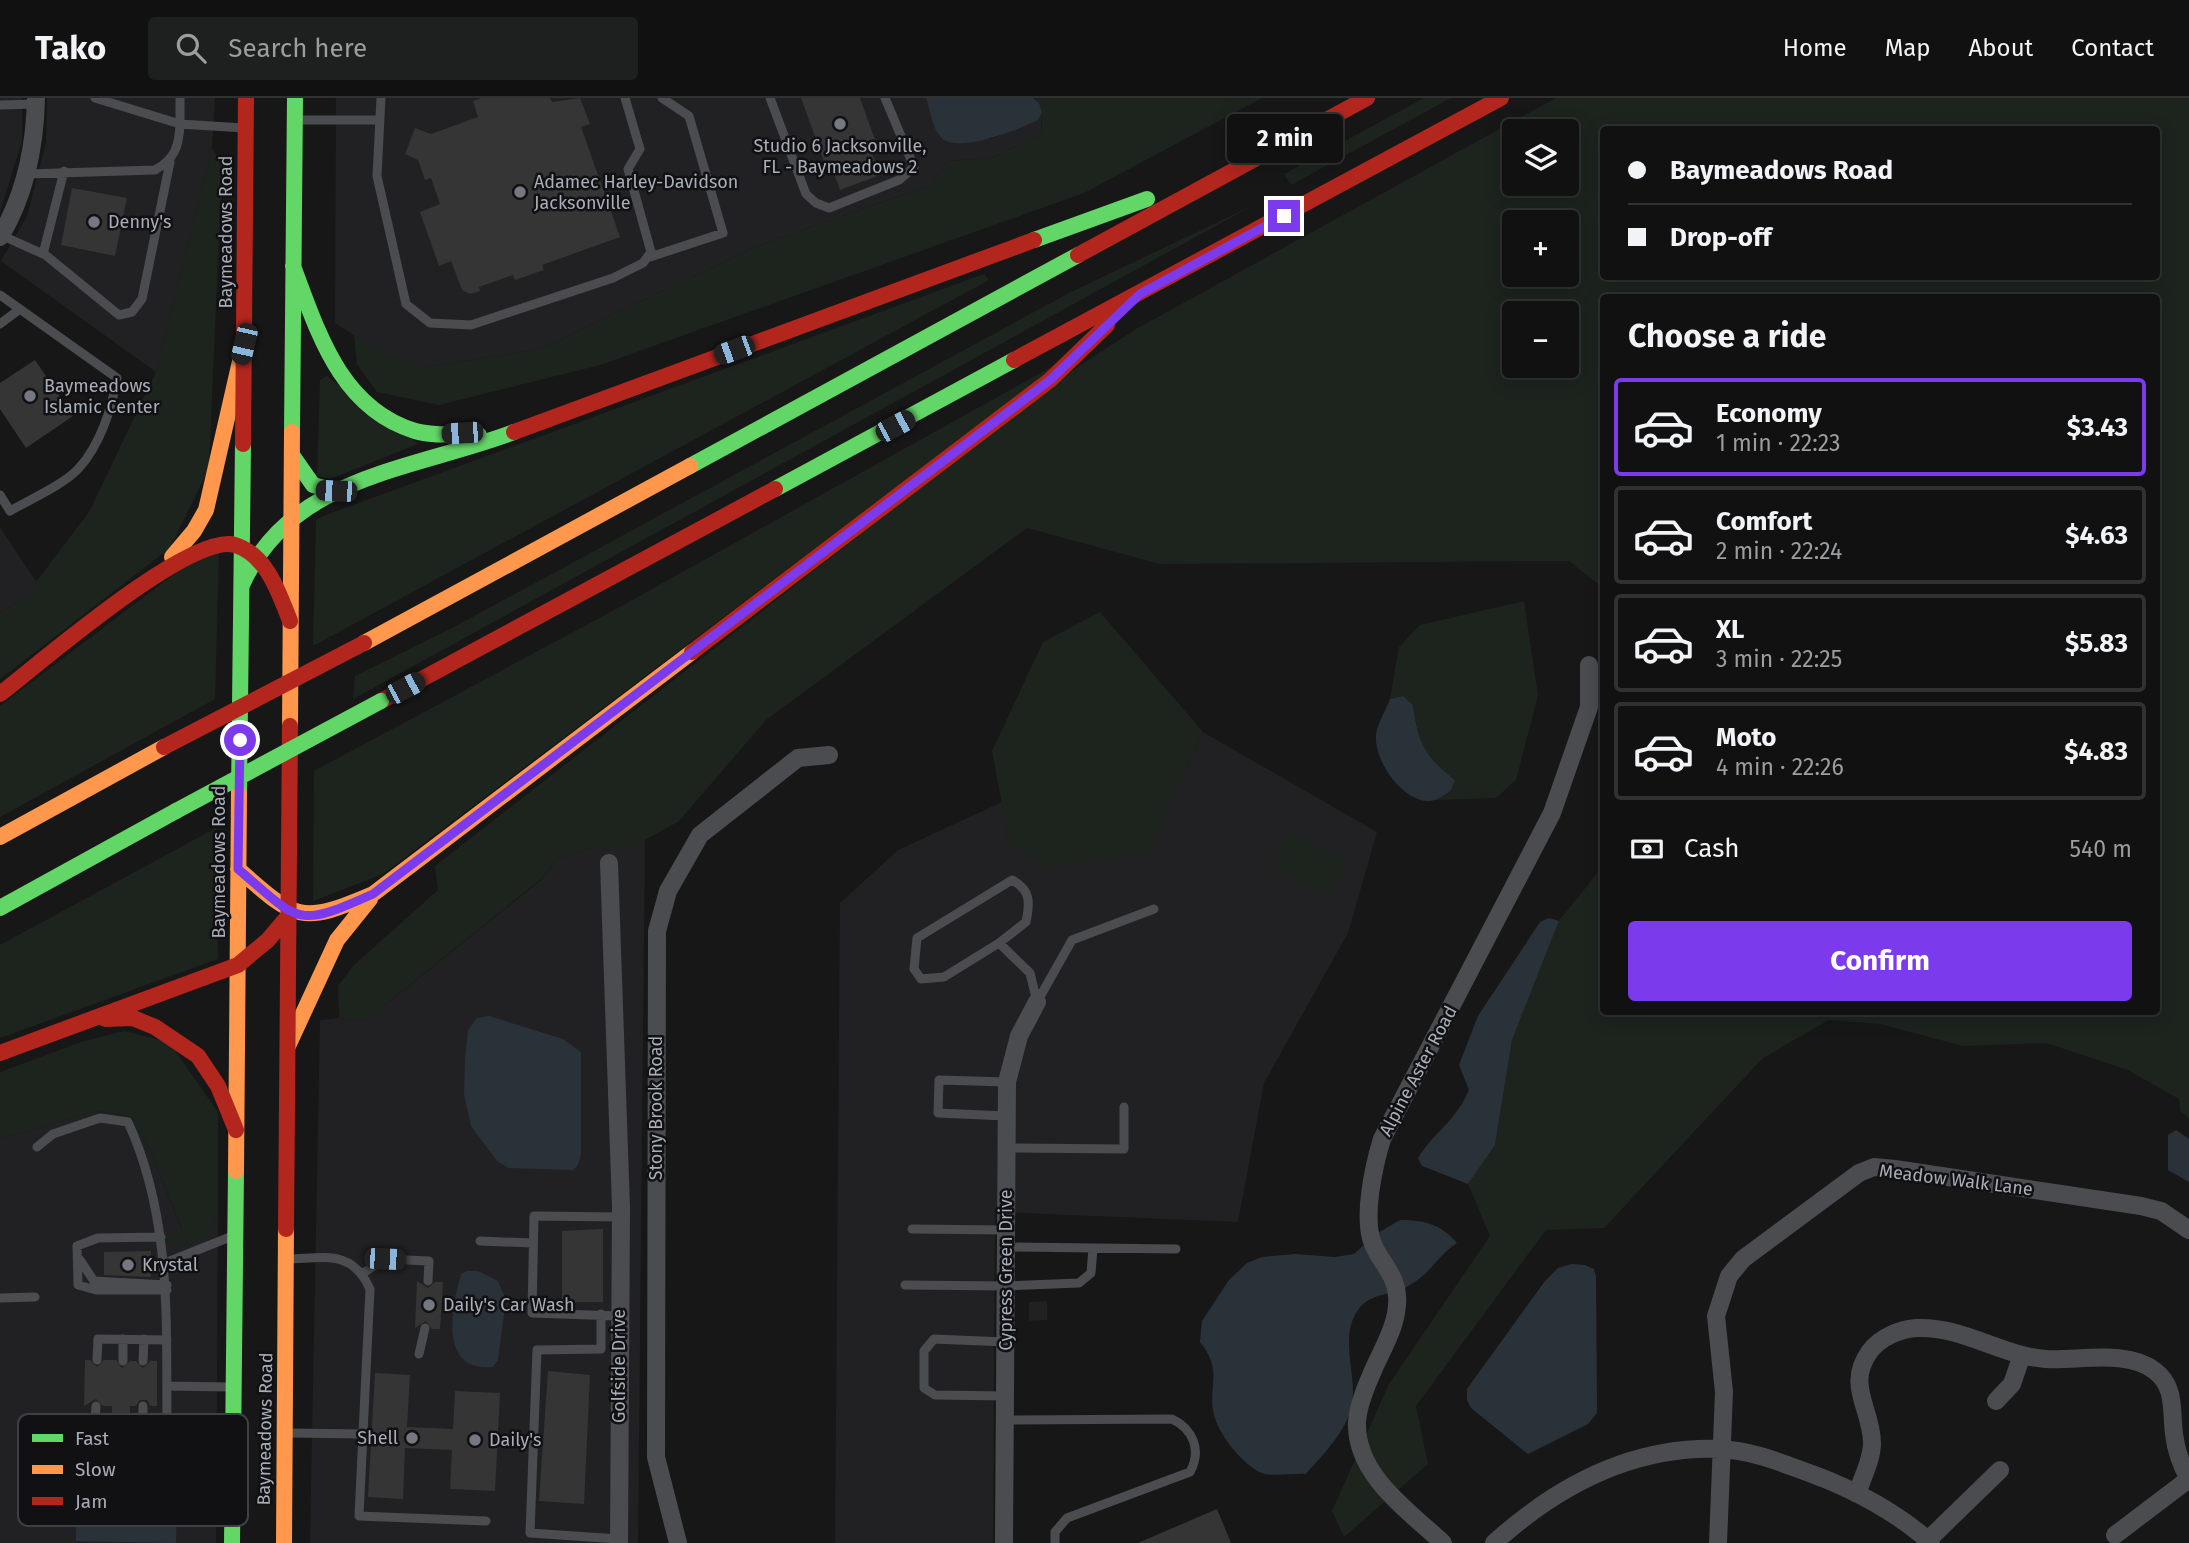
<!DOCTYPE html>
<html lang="en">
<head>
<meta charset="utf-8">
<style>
  :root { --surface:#111; --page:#1e1f1f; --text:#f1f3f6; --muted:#9c9d9f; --line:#303131; --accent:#7c3aed }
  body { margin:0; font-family:"Fira Sans",sans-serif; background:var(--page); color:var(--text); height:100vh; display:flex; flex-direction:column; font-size:26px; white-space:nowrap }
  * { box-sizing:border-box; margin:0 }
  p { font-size:23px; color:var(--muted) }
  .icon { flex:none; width:38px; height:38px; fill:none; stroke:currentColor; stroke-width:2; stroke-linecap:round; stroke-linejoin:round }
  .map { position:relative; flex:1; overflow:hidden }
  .panel { position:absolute; left:1600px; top:196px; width:560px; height:721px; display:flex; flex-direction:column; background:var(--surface); border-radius:7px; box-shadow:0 4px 18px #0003,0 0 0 2px var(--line) }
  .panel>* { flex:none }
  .hud { position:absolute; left:1600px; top:28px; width:560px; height:154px; border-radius:7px; box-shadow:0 4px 18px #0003,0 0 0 2px var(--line); display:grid; align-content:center; height:154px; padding:0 28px; background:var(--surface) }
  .controls { position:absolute; left:1502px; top:21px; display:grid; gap:14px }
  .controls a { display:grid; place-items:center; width:77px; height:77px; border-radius:7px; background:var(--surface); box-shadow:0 4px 18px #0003,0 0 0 2px var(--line); font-size:35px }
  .end { position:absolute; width:32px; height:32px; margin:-16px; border:9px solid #7c3aed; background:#fff; box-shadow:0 0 0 4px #fff }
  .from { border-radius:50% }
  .bubble { position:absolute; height:49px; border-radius:7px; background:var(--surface); box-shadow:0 4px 18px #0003,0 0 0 2px var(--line); font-size:23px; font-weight:700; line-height:49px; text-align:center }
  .car { position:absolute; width:21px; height:42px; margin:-21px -10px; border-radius:9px; box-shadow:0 0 5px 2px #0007; background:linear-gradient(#222 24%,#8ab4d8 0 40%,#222 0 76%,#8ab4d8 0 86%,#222 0) }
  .hud b { display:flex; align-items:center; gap:24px; height:66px; font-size:26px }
  .hud b+b { border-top:2px solid var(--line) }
  .hud i { width:18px; height:18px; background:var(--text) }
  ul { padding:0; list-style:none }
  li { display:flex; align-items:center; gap:21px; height:98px; margin:0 14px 10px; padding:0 14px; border:4px solid var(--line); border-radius:7px }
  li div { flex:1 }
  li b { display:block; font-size:26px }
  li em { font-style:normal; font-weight:700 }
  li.active { border-color:var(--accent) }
  li>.icon { width:63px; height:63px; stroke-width:1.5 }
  h2 { padding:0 28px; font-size:32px; line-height:84px }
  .pay { display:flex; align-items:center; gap:18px; height:77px; padding:0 28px; font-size:26px }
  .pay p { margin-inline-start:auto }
  .button { display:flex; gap:14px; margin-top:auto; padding:14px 28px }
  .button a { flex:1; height:80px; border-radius:7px; background:var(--accent); color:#fff; font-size:28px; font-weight:700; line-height:80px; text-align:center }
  header { display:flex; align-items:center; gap:42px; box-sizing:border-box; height:98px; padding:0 35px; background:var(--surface); border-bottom:2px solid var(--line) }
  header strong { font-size:33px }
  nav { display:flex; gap:38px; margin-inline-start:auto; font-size:24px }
  .search { width:490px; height:63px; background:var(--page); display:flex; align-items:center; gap:18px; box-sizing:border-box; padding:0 24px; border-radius:7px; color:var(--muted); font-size:26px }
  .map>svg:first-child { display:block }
  .built { fill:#212123 }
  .green { fill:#1d241e; fill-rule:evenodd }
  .water { fill:#2a3239 }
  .building { fill:#353536 }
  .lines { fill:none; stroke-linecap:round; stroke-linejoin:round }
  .lane { stroke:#4b4c50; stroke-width:9 }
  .street { stroke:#4b4c50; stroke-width:18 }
  .fast { stroke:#63d668; stroke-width:16 }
  .slow { stroke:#ff974d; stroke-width:16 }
  .jam { stroke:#b3261e; stroke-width:16 }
  .fast-bridge { stroke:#63d668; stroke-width:16 }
  .jam-bridge { stroke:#b3261e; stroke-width:16 }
  .route { stroke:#7c3aed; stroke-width:9 }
  .poi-dot { fill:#757880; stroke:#111113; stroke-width:2.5 }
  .labels { text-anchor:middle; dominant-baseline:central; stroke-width:5; stroke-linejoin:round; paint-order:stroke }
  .poi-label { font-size:18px; fill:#a8adb8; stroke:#111113; text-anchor:start }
  .street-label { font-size:18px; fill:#a8adb8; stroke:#111113 }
  .key { fill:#111113; stroke:#3e4045; stroke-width:2 }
  .key-label { font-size:19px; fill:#a8adb8 }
</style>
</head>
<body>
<header>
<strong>Tako</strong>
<div class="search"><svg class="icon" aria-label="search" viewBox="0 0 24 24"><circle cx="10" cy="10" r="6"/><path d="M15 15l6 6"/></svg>Search here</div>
<nav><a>Home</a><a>Map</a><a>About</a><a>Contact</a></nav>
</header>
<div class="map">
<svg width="2189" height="1445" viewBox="0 0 2189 1445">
  <rect width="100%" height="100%" fill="#171717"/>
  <path class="built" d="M0,0H22V43L0,114Z
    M47,0H215L212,50L156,274L1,163L27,118L46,44Z
    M336,0H926L939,38L991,41L1038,22L1042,15L1041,37L991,60L948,63L931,87L760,147L540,251L426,269L378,253L335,225Z
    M0,429L36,484L29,509L26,498L0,515Z
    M1203,634L1377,734L1348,835L1264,985L1238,1124L995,1114L993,1445H835L840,805L898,752L1002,704L1009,744L1147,754Z
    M645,742L638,1445H310L320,922L339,920L365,923L541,782L558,760L594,749H632Z
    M96,1013L131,1019L151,1055L182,1132L207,1137L218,1118L216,1445H0V1041Z
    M1047,1203V1222L1029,1223V1204Z"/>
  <path class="green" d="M1033,0H1262L1084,95L600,267L439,307L377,294L357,266L354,237L378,253L426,269L540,251L760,147L931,87L948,63L991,60L1041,37C1042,22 1045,10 1033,0Z
    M1424,0H1451L1291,87L1284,76Z
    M1556,0H2189V1020L2180,1013L2179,1001L2128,972L2046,945L1963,948L1880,926L1829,922L1763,960L1604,1130L1546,1132L1416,1308L1428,1366L1344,1439L1332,1413L1389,1286L1490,1138L1468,1086L1495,1047L1512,942L1559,823L1603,768V914H2156V200H1603V490L1569,463L1160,466L1027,430L766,622L678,724L632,749H594L558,760L541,781L365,923L339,920L338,888L354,867L438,792L435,768L1064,278L1136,231ZM1603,32H2156V178H1603ZM1514,33H1566V86H1514ZM1514,124H1566V177H1514ZM1514,215H1566V268H1514Z
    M212,50L222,67L209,370L170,450L0,581V515L26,498L29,507L36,484L89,414L156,274Z
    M1254,107L353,601L355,578L454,529L1071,194Z
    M984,176L989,182L313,548L316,422L323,418Z
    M1064,262L383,776L313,803L314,673L618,510Z
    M327,278L418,346L330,381L317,378L320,282Z
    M219,454L215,601L0,719V608L190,464Z
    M1524,503L1538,597L1516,682L1496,700L1435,702L1451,694L1455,682C1424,658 1419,646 1413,607L1403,598L1390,601L1399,549L1420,527Z
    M1100,514L1203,634L1148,754L1044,769L1009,744L992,653L1043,544Z
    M216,730L218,861L0,940V847Z
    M1290,734L1347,763L1329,799L1272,770Z
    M124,933L169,944L218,1014V1118L207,1137L185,1149L169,1144L167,1138L182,1131L151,1055L131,1019L96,1013L0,1041V974L81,944Z"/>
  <path class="water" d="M926,0H1033L1039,5L1042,15L1038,22C1020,31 953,59 939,37C932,28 930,11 926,0Z
    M1403,598L1413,607C1418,645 1425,659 1455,682L1451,693C1443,698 1435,704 1426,703C1400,700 1374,662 1376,637C1377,626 1386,612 1390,601Z
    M1549,820L1559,823L1512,942L1495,1047L1468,1086L1422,1068L1418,1060C1434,1034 1456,1023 1469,992L1459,967L1478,918L1540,824Z
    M489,918L563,941L581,954V1056L578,1067L573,1072L509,1070L497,1063L471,1028L464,996L465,962L468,932L477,920Z
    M2176,1032L2189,1041V1084L2168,1072V1037Z
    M1400,1122C1424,1122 1441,1126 1457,1145C1439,1156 1430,1176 1410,1187C1391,1199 1369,1193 1356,1215C1340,1242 1357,1277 1352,1305C1348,1333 1323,1356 1306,1376C1293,1375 1274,1379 1262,1375C1243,1368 1218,1335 1214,1317C1207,1286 1224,1274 1200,1244L1202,1223L1229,1182L1247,1165L1262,1159L1295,1156L1335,1159L1354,1156L1376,1136Z
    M1571,1166L1585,1167L1594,1171L1596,1178L1597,1315L1588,1326L1528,1356L1471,1310L1467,1302V1291L1545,1183L1558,1170Z
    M467,1173H478L498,1183L504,1197V1216L498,1262L493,1269C439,1274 451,1212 461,1176Z
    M108,1410L177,1411L176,1445L76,1443V1414L101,1415Z"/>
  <path class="building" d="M481,0H550L552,4L580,0L590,26L581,29L620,139L542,167L544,172L515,182L513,177L479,189L480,193L470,196L462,192L451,163L439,168L420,114L440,106L431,80L425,82L418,62L405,56L415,30L431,36L478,19L473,3Z
    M801,0H860L879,53L872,55L880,77L840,92L831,68L826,69Z
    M72,90L127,100L115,158L61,147Z
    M35,262L73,318L26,350L0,311V285Z
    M603,1131V1204H562V1133Z
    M151,1153V1179L104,1177V1154Z
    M417,1183L428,1190L435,1184H443L440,1231H432L426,1223L415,1230Z
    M85,1262H90L97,1269L104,1262H116L122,1270L130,1263H136L143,1270L150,1263H157V1308H150L147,1302H140L136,1308H130V1317L123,1324L130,1331L129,1356H154L164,1366L154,1375V1403L85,1402V1375L77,1365L86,1357L111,1356L112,1331L119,1325L112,1317V1308H103L96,1301L84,1308Z
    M548,1273L590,1277L584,1406L539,1403Z
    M375,1275L410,1277L407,1329L453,1331L455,1293L500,1295L495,1393L450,1391L452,1352L405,1350L403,1401L368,1399Z
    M1217,1411L1231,1445H1138Z"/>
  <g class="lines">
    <path class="lane" d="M180,0V26L244,30
      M381,0L377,78L406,206L430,225L471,227L613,180L643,165L651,154L628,71L640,51L625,0
      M770,0L806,96L816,105L829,110L899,82L914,69L885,0
      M0,7L36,6
      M297,22H380
      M27,76L155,72C175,61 179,48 180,26L95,0
      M1,137L43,156L64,73
      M43,155L119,217L132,214L142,201L170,64
      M647,160L723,135L689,18L662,0
      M0,197L117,280C112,310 100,347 79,370C65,386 29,402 10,413L0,397
      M0,226L20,211
      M999,845L1026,824C1030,805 1031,792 1012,782L917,840L914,871L921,881L944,879L999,845L1030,875L1037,904
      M1037,904L1072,842L1154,811
      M1006,1018L938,1015L939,982L1007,984
      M37,1049L53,1036L100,1020L128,1024C172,1120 166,1223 167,1325L130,1324
      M1006,1050L1124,1051V1009
      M912,1131L1006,1132
      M161,1139L98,1140L77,1148L78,1187L96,1192H167
      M480,1143L533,1145
      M1006,1149L1176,1151
      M288,1161C325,1160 352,1151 370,1191L359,1418L486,1423
      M80,1162L94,1183L167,1187
      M165,1165L230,1139
      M363,1175L385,1161L429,1163L428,1183
      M905,1187L1006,1188L1079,1185L1091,1175L1093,1150
      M0,1200L35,1199
      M601,1216V1251L537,1252L530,1435L619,1441
      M619,1218L532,1215L534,1118L620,1119
      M419,1256L425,1230
      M97,1262L98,1241L167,1242
      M123,1263V1241
      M143,1263L144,1241
      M167,1288L231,1289
      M1005,1298L935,1297L924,1290V1253L934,1241L1006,1244
      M96,1308L95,1324H112
      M1005,1322L1172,1321C1193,1331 1202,1352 1190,1374L1067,1420L1055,1434V1445
      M143,1325V1308
      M290,1335L363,1336"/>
    <path class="street" d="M0,139C25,97 35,49 36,0
      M609,765L621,1109L619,1445
      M1996,1303L2012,1286L2022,1257
      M1857,1396C1862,1380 1872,1362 1872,1345C1872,1311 1845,1287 1870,1253C1881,1239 1900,1231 1917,1230C1963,1228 2001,1258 2046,1261C2078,1263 2128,1251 2155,1273C2176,1289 2171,1313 2174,1336C2176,1353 2181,1367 2189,1381
      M2115,1437L2189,1381
      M1928,1442L2000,1372
      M678,1445L656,1359L657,833L668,793L700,737L798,660L829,657
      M1004,1445L1007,984L1019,938L1037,904
      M1443,1445C1409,1413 1355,1377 1357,1324C1358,1306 1368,1284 1375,1268C1385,1246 1399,1223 1397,1198C1396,1176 1380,1164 1373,1146C1362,1120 1374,1067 1382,1041L1552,715L1589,609V567
      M1494,1445C1557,1388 1633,1348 1719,1351C1751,1352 1782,1365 1812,1376C1853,1391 1898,1415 1931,1445
      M1718,1445L1724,1294L1716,1218L1729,1178L1743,1161L1859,1075L1874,1069L1895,1071L2141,1108L2161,1113L2189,1132"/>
    <path class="fast" d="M1034,142L1147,101
      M293,168C318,234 340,310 415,333C435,339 458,335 479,337
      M292,334L295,0
      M292,357L313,387L336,393
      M690,368L1078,157
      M775,391L1014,262
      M242,487C291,377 414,372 514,334
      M239,696L243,346
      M0,810L176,713
      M232,1445L236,1073"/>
    <path class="slow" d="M172,459L194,433L206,412L244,246
      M364,545L690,368
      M290,628L292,334
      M0,739L164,649
      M238,771C296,822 300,827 373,796L692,554
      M288,948L337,842L370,801
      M236,1073L239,696
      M284,1445L286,1131"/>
    <path class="jam" d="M1078,157L1367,0
      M1014,262L1501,0
      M514,334L1034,142
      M243,346L246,0
      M692,554L1050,282L1107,227
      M0,596C39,566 192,433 235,447C267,457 279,495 290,523
      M381,603L775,391
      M105,921L133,920L155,929L198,958L218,988L236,1032
      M0,955L238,867L268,842L290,816
      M286,1131L290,628"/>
    <path class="fast-bridge" d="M176,713L381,603"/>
    <path class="jam-bridge" d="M164,649L364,545"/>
  </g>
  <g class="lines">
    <path class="route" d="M240,642L238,771C300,824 295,831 373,796L1050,282L1140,196L1284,118"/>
  </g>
  <g class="poi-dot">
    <circle cx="840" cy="26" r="7"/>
    <circle cx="520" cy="94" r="7"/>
    <circle cx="94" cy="124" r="7"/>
    <circle cx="30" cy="298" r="7"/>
    <circle cx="128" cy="1167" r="7"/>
    <circle cx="429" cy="1207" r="7"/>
    <circle cx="412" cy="1340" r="7"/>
    <circle cx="475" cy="1342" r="7"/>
  </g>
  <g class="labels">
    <g class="poi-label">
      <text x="840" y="48" text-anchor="middle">Studio 6 Jacksonville,<tspan x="840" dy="21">FL - Baymeadows 2</tspan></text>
      <text x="534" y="84">Adamec Harley-Davidson<tspan x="534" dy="21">Jacksonville</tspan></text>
      <text x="108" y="124">Denny's</text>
      <text x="44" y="288">Baymeadows<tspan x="44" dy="21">Islamic Center</tspan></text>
      <text x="142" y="1167">Krystal</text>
      <text x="443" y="1207">Daily's Car Wash</text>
      <text x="398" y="1340" text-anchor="end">Shell</text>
      <text x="489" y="1342">Daily's</text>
    </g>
    <g class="street-label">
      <text transform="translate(226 134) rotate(-90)">Baymeadows Road</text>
      <text transform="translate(219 764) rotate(-90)">Baymeadows Road</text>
      <text transform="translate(1418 973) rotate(-62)">Alpine Aster Road</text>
      <text transform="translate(656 1010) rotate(-90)">Stony Brook Road</text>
      <text transform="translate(1956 1082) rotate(7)">Meadow Walk Lane</text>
      <text transform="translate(1006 1172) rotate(-90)">Cypress Green Drive</text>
      <text transform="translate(619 1268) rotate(-90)">Golfside Drive</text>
      <text transform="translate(265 1331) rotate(-89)">Baymeadows Road</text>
    </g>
  </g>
  <rect x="18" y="1316" width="230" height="112" rx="10" class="key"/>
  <rect x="32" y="1336" width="31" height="8" fill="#63d668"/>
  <rect x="32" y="1367" width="31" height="9" fill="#ff974d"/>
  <rect x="32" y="1399" width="31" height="8" fill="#b3261e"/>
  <g class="key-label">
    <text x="75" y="1347">Fast</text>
    <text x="75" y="1378">Slow</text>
    <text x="75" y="1410">Jam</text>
  </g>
</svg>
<div class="controls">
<a><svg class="icon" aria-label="layers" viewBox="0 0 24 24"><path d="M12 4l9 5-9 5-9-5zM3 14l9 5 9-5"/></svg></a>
<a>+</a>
<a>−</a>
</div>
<i class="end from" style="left:240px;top:642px"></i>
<i class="end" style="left:1284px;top:118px"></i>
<div class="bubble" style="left:1227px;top:16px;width:116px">2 min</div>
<i class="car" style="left:244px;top:246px;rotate:193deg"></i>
<i class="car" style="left:734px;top:252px;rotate:250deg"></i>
<i class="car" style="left:895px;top:328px;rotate:62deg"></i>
<i class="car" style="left:462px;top:335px;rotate:266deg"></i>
<i class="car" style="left:336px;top:393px;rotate:272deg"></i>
<i class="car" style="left:405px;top:590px;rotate:62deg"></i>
<i class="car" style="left:385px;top:1161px;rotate:92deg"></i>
<div class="hud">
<b><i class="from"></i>Baymeadows Road</b>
<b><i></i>Drop-off</b>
</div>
<section class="panel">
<h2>Choose a ride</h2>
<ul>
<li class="active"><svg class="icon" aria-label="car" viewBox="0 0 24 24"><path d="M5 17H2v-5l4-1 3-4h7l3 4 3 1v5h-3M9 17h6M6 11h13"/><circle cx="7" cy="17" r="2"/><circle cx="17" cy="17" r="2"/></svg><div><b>Economy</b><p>1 min · 22:23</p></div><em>$3.43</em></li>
<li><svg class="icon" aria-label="car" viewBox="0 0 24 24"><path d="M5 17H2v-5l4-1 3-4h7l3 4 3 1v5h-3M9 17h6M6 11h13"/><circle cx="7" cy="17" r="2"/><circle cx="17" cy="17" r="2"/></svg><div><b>Comfort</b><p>2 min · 22:24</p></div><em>$4.63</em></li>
<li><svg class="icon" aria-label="car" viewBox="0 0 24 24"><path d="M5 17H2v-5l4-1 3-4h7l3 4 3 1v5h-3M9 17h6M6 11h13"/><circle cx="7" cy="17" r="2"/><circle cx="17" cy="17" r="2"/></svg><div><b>XL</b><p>3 min · 22:25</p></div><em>$5.83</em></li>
<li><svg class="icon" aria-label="car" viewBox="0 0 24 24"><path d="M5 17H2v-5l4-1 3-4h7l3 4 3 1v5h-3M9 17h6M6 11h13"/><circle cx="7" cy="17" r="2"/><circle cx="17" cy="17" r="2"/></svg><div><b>Moto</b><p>4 min · 22:26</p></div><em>$4.83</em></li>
</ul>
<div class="pay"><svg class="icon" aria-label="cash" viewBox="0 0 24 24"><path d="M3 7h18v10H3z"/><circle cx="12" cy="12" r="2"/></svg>Cash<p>540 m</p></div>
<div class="button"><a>Confirm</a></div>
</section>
</div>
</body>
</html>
